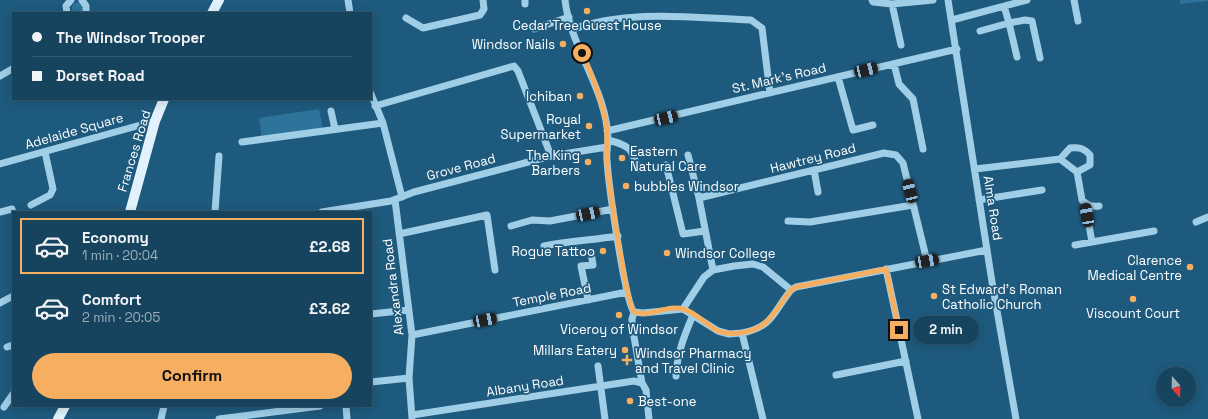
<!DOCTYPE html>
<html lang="en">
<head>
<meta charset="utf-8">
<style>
  :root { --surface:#16445e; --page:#234e67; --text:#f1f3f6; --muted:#9eb0bc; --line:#355c73; --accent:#f6ae60 }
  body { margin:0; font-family:"Space Grotesk",sans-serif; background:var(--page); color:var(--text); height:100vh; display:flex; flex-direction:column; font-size:15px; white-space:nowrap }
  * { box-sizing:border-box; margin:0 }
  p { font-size:13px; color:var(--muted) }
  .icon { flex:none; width:22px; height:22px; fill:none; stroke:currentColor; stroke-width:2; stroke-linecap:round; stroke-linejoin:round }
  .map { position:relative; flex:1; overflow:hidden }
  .details { position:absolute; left:12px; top:211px; width:360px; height:196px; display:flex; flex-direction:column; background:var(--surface); border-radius:0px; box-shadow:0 2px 10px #0003,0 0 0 1px var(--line) }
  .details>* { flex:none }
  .top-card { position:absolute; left:12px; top:12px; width:360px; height:88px; border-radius:0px; box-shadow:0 2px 10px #0003,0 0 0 1px var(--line); display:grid; align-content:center; height:88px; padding:0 20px; background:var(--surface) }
  .needle { width:26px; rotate:160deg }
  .tools { position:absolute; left:1156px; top:367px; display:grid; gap:8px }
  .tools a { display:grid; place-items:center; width:40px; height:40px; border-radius:50%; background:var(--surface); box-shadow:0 2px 10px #0003,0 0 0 1px var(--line); font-size:20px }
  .end { position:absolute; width:18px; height:18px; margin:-9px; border:5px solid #f6ae60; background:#111; box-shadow:0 0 0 2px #111 }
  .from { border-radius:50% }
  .bubble { position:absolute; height:28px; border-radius:14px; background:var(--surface); box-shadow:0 2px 10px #0003,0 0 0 1px var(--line); font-size:13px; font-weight:800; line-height:28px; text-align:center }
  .car { position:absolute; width:12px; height:24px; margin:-12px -6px; border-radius:5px; box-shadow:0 0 3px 1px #0007; background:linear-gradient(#222 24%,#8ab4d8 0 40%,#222 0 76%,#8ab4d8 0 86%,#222 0) }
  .top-card b { display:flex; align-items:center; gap:14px; height:38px; font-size:15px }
  .top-card b+b { border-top:1px solid var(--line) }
  .top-card i { width:10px; height:10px; background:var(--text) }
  ul { padding:7px 0 0; list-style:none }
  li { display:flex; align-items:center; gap:12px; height:56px; margin:0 8px 6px; padding:0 12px; border:2px solid transparent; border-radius:0px }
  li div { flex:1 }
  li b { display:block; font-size:15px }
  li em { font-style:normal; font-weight:800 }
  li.current { border-color:var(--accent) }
  li>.icon { width:36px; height:36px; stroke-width:1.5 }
  .button { display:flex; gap:8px; margin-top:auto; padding:8px 20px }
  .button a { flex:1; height:46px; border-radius:24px; background:var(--accent); color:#111; font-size:16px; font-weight:800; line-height:46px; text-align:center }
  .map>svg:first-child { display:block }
  .green { fill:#2e7399 }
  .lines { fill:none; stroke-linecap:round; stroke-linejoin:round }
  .minor { stroke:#a0cee7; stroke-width:7 }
  .major { stroke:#e2f2fd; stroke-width:10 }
  .route { stroke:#f6ae60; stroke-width:5 }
  .poi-dot { fill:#f6ae60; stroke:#1e5a7d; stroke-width:1.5 }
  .labels { text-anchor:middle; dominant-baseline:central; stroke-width:3.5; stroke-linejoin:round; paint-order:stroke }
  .poi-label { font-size:13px; fill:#fff; stroke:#1e5a7d; text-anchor:end }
  .street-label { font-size:13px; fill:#fff; stroke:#1e5a7d }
</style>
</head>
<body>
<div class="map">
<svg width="1208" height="419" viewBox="0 0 1208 419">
  <rect width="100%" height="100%" fill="#1e5a7d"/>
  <path class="green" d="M1180,0H1208V1L1180,4Z
    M72 8a6 6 0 1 1 12 0a6 6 0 1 1-12 0Z
    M319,109L323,130L262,139L259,118Z"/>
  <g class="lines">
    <path class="minor" d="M82,0L86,6V13
      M348,0L350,13
      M565,0C570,47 607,90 608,139C608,146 606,153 607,160C608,180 625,303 634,312
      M872,0L873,2L892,4L933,0
      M948,0L992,282L1016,419
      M1074,0L1078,21
      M525,4V0
      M892,4L901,45
      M1004,6L1009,23L1025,20L1032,21L1040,58
      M67,13L66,6L71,0
      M406,18L423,28L480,15L484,9L483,0
      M952,20L1027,0
      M534,29L569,17
      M573,29C630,9 692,18 751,20L762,28L770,93
      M980,31L1009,23L1017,57
      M894,64L899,84L913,99L923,149
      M0,76L12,69
      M838,77L853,130L873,125
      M371,94L383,123L402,197
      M375,106L514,66L518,71L551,156
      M331,111L335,129
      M607,131L957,49
      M608,140C630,146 631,147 638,169L643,167
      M242,142L383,123
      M688,155L699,198
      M1060,159L1070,148C1079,147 1084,148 1090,155V165L1077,172
      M0,164L155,121
      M666,165L683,234L705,231
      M975,169L1060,159L1077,172L1082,200C1087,205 1091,207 1099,206
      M814,170L818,192
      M395,200L412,335L409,378L412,418
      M979,200L1042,190
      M1085,203L1092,242
      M31,205L50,195L53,189L45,152
      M0,212L12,209
      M215,212L219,156
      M322,212L391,201L414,192L551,156L607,147
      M788,221L810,222L913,205
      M1196,222L1208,217
      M511,226L532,220L550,221L613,209
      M399,234L487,215L495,270
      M1075,245L1154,231
      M544,246C569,241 593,240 618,236
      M886,269L918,419
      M713,270L699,198L884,153L896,155L903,163L927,261
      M588,300L581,266L593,265L591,252
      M0,303L13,296
      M683,309L704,277L713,270L734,266L753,264L763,267L791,290
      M634,312L643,313L683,309L718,331L729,334L742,333L763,419
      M634,312L632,319V325L642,383L646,390L649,419
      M371,314L409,310
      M742,333C773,327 773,312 791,290L796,287L987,250
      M412,335L627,292
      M7,347L13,345
      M598,366L605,419
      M836,375L906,361
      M676,376C677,354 684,336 693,315
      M371,382L409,378
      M346,406L347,419
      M4,407L13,394
      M412,415L634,381L642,383
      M161,419L164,406
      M219,419L320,406"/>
    <path class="major" d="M212,13L219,0
      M130,212L155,121L164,99
      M58,419L65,406"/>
  </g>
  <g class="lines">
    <path class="route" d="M582,53C592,75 601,98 606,122C608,137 606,151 607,165C609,184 626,303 634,312C650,318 667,304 683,309C693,311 706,324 716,330C724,334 731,334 740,333C769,330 774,311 791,290L796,287L886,269L899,330"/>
  </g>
  <g class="poi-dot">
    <circle cx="587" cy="11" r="4"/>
    <circle cx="563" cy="44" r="4"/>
    <circle cx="580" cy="96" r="4"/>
    <circle cx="589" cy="126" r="4"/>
    <circle cx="622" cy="158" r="4"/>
    <circle cx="588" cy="162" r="4"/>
    <circle cx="626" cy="186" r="4"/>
    <circle cx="603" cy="251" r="4"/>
    <circle cx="667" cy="253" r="4"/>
    <circle cx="1190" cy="267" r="4"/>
    <circle cx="934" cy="296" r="4"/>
    <circle cx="1133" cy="299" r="4"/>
    <circle cx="619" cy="315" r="4"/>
    <circle cx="625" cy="350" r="4"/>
    <path d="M625 354h4v4h4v4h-4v4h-4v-4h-4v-4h4z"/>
    <circle cx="630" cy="401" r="4"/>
  </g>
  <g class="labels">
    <g class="poi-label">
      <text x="587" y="25" text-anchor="middle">Cedar Tree Guest House</text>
      <text x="555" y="44">Windsor Nails</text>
      <text x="572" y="96">Ichiban</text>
      <text x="581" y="119">Royal<tspan x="581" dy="15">Supermarket</tspan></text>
      <text x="630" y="151" text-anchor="start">Eastern<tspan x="630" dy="15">Natural Care</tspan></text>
      <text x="580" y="155">The King<tspan x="580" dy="15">Barbers</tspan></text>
      <text x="634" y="186" text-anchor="start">bubbles Windsor</text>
      <text x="595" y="251">Rogue Tattoo</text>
      <text x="675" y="253" text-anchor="start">Windsor College</text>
      <text x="1182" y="260">Clarence<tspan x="1182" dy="15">Medical Centre</tspan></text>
      <text x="942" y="289" text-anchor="start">St Edward's Roman<tspan x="942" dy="15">Catholic Church</tspan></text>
      <text x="1133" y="313" text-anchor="middle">Viscount Court</text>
      <text x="619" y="329" text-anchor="middle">Viceroy of Windsor</text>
      <text x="617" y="350">Millars Eatery</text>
      <text x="635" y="353" text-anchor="start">Windsor Pharmacy<tspan x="635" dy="15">and Travel Clinic</tspan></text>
      <text x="638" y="401" text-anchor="start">Best-one</text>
    </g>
    <g class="street-label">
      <text transform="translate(779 78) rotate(-13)">St. Mark's Road</text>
      <text transform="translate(74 131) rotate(-16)">Adelaide Square</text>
      <text transform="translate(134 151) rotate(-73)">Frances Road</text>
      <text transform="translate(813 158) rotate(-14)">Hawtrey Road</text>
      <text transform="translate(461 167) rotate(-15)">Grove Road</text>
      <text transform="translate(993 208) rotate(81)">Alma Road</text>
      <text transform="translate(393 287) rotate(-97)">Alexandra Road</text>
      <text transform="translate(552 295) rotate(-11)">Temple Road</text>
      <text transform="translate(525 386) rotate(-9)">Albany Road</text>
    </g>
  </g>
</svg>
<div class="tools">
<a><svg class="needle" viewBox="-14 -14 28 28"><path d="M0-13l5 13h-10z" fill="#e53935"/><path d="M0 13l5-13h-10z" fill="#9eb0bc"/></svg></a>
</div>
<i class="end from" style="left:582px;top:53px"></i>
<i class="end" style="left:899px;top:330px"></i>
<div class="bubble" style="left:913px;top:316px;width:66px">2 min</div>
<i class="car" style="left:866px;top:70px;rotate:77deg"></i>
<i class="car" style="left:666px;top:118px;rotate:77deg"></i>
<i class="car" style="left:910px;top:191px;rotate:346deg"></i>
<i class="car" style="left:588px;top:214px;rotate:78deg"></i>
<i class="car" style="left:1087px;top:215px;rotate:350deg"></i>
<i class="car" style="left:927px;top:261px;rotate:80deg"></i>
<i class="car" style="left:485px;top:320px;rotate:79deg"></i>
<div class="top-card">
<b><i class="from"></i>The Windsor Trooper</b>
<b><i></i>Dorset Road</b>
</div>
<section class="details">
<ul>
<li class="current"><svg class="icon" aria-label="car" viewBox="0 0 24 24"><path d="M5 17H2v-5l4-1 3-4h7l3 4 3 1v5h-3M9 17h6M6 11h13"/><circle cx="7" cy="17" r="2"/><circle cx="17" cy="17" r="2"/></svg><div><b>Economy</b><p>1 min · 20:04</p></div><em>£2.68</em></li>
<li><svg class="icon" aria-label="car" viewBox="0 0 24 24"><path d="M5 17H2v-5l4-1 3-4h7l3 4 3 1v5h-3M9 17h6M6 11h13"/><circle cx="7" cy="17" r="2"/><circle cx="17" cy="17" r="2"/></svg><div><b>Comfort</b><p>2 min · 20:05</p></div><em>£3.62</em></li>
</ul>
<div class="button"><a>Confirm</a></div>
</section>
</div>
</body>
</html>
